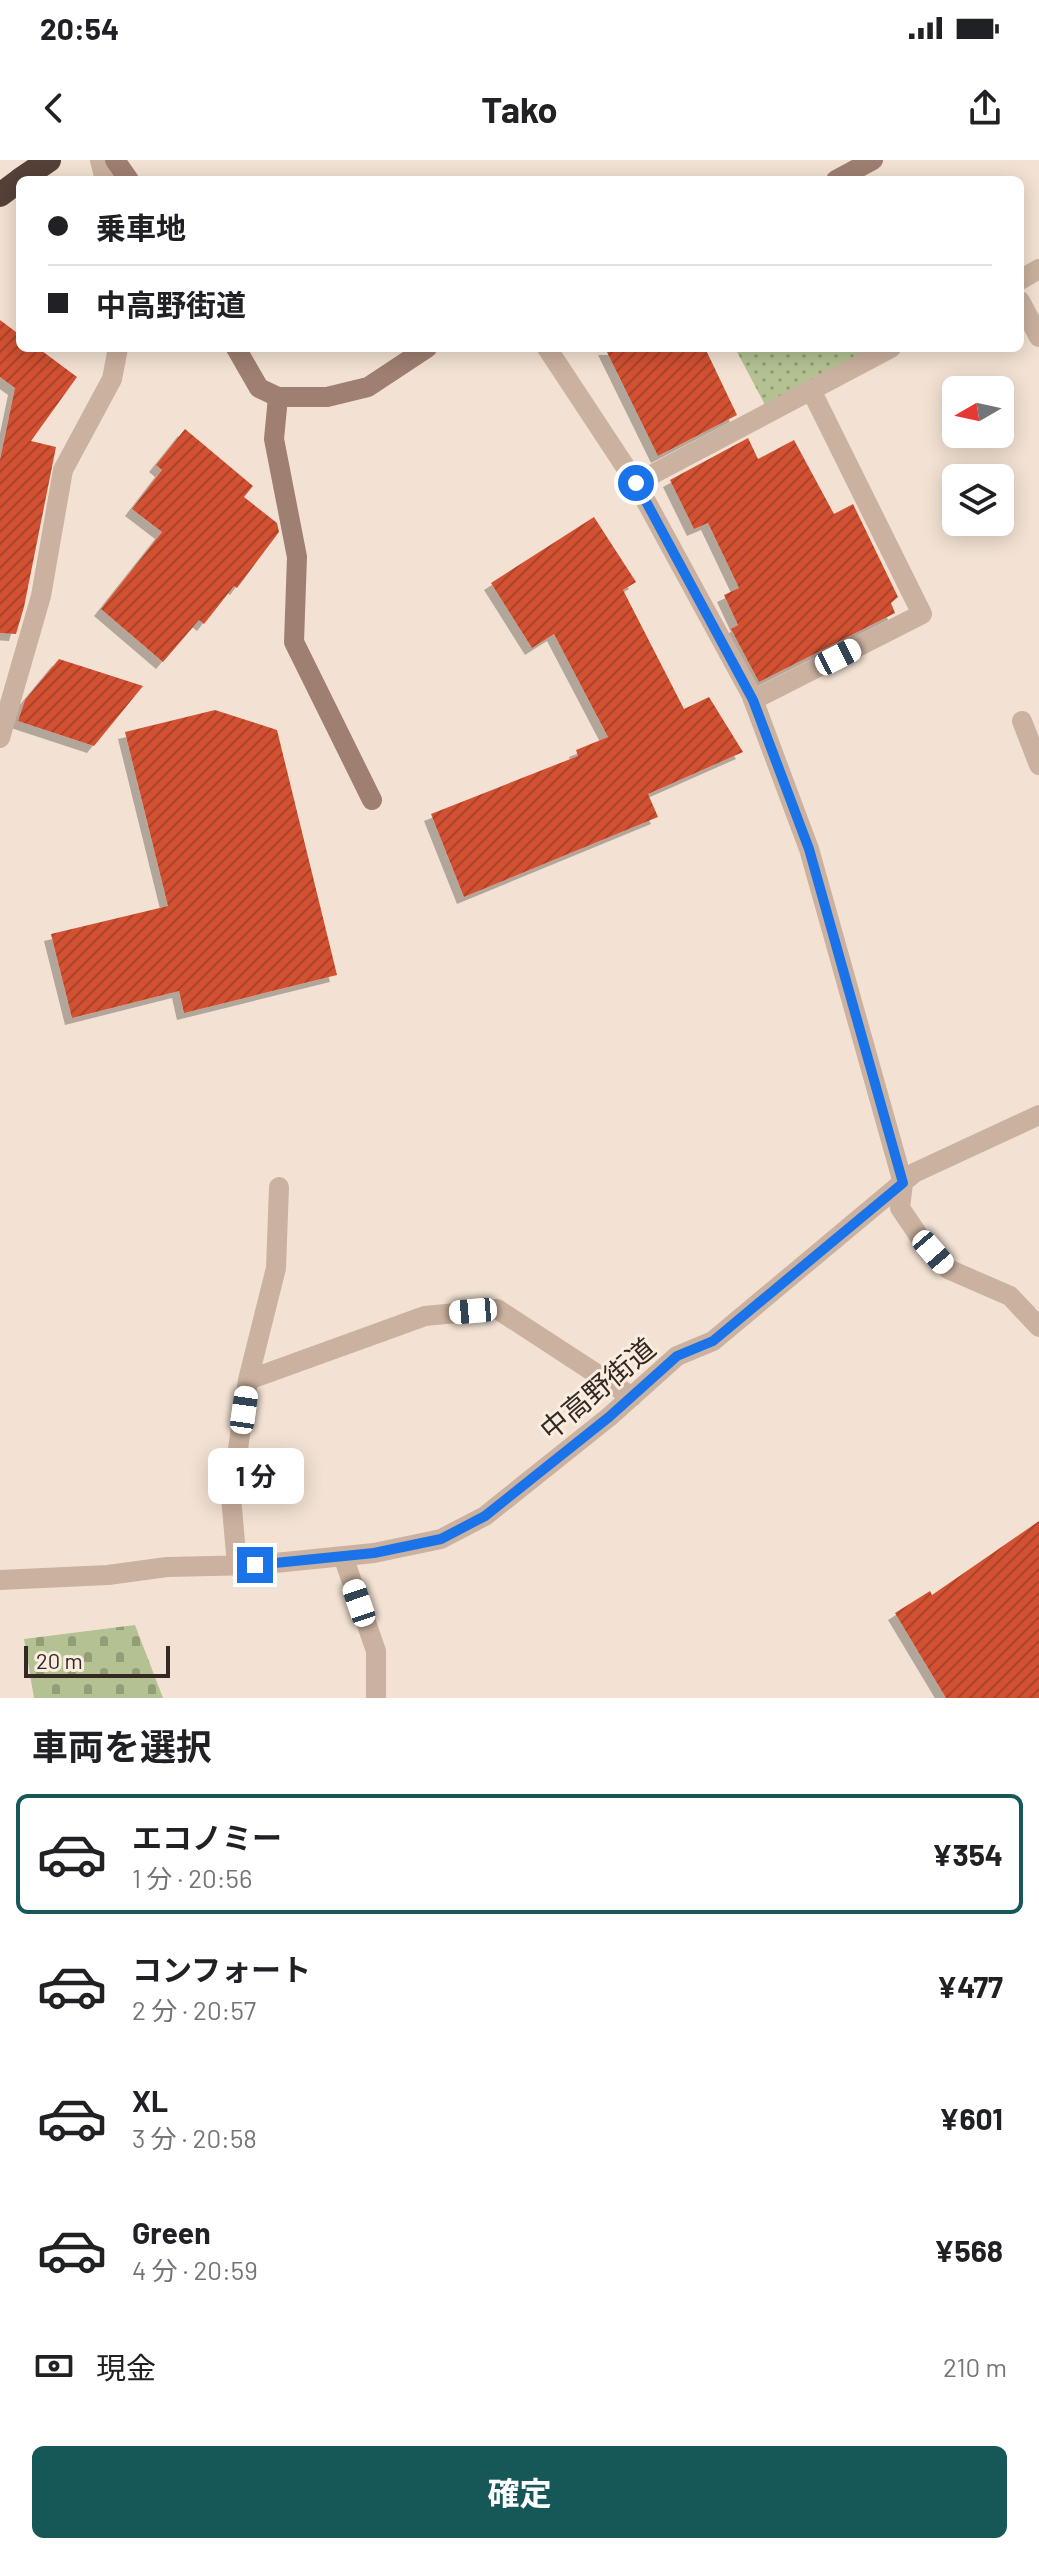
<!DOCTYPE html>
<html lang="ja">
<head>
<meta charset="utf-8">
<style>
  :root { --surface:#fff; --page:#f2f2f2; --text:#202124; --muted:#757577; --line:#e0e0e0; --accent:#165758 }
  body { margin:0; font-family:Barlow,"Noto Sans JP",sans-serif; background:var(--page); color:var(--text); height:100vh; display:flex; flex-direction:column; font-size:30px; white-space:nowrap }
  * { box-sizing:border-box; margin:0 }
  p { font-size:26px; color:var(--muted) }
  .icon { flex:none; width:44px; height:44px; fill:none; stroke:currentColor; stroke-width:2; stroke-linecap:round; stroke-linejoin:round }
  .map { position:relative; height:1538px; overflow:hidden }
  .side { display:flex; flex-direction:column; background:var(--surface); flex:1 }
  .side>* { flex:none }
  .guide { position:absolute; left:16px; top:16px; width:1008px; height:176px; border-radius:12px; box-shadow:0 4px 20px #0003; display:grid; align-content:center; height:176px; padding:0 32px; background:var(--surface) }
  .needle { width:52px; rotate:261deg }
  .buttons { position:absolute; left:942px; top:216px; display:grid; gap:16px }
  .buttons a { display:grid; place-items:center; width:72px; height:72px; border-radius:12px; background:var(--surface); box-shadow:0 4px 20px #0003; font-size:40px }
  .scale { position:absolute; left:24px; bottom:20px; width:146px; box-sizing:border-box; padding-left:8px; border:4px solid #342823; border-top:0; font-size:22px; line-height:28px; white-space:nowrap; color:#342823; -webkit-text-stroke:6px #faede0; paint-order:stroke }
  .end { position:absolute; width:36px; height:36px; margin:-18px; border:10px solid #1a73e8; background:#fff; box-shadow:0 0 0 4px #fff }
  .from { border-radius:50% }
  .bubble { position:absolute; height:56px; border-radius:12px; background:var(--surface); box-shadow:0 4px 20px #0003; font-size:26px; font-weight:700; line-height:56px; text-align:center }
  .car { position:absolute; width:24px; height:48px; margin:-24px -12px; border-radius:10px; box-shadow:0 0 6px 2px #0007; background:linear-gradient(#fff 24%,#345 0 40%,#fff 0 76%,#345 0 86%,#fff 0) }
  .guide b { display:flex; align-items:center; gap:28px; height:76px; font-size:30px }
  .guide b+b { border-top:2px solid var(--line) }
  .guide i { width:20px; height:20px; background:var(--text) }
  ul { padding:0; list-style:none }
  li { display:flex; align-items:center; gap:24px; height:120px; margin:0 16px 12px; padding:0 16px; border:4px solid transparent; border-radius:12px }
  li div { flex:1 }
  li b { display:block; font-size:30px }
  li em { font-style:normal; font-weight:700 }
  li.active { border-color:var(--accent) }
  li>.icon { width:72px; height:72px; stroke-width:1.5 }
  h2 { padding:0 32px; font-size:36px; line-height:96px }
  .pay { display:flex; align-items:center; gap:20px; height:88px; padding:0 32px; font-size:30px }
  .pay p { margin-inline-start:auto }
  .cta { display:flex; gap:16px; margin-top:auto; padding:16px 32px }
  .cta a { flex:1; height:92px; border-radius:12px; background:var(--accent); color:#fff; font-size:32px; font-weight:700; line-height:92px; text-align:center }
  .status { display:flex; justify-content:space-between; align-items:center; height:56px; padding:0 40px; background:var(--surface); direction:ltr }
  .status svg { height:22px; fill:currentColor }
  header { display:flex; justify-content:space-between; align-items:center; height:104px; padding:0 32px; background:var(--surface); font-size:36px; font-weight:700 }
  .map>svg:first-child { display:block }
  .cemetery { fill:url(#cemetery-stones) }
  .park { fill:url(#park-dots) }
  .building { fill:url(#building-hatch); filter:url(#shadow) }
  .lines { fill:none; stroke-linecap:round; stroke-linejoin:round }
  .street { stroke:#cbb19f; stroke-width:20 }
  .secondary { stroke:#9e7f71; stroke-width:20 }
  .highway { stroke:#564139; stroke-width:24 }
  .route { stroke:#1a73e8; stroke-width:10 }
  .labels { text-anchor:middle; dominant-baseline:central; stroke-width:6; stroke-linejoin:round; paint-order:stroke }
  .street-label { font-size:28px; fill:#342823; stroke:#faede0 }
</style>
</head>
<body>
<div class="status"><b>20:54</b><svg viewBox="0 0 49 12"><path d="M0 12V9h3v3zM5 12V6h3v6zM10 12V3h3v9zM15 12V0h3v12zM26 1h20v11H26zM47 4h2v5h-2z"/></svg></div>
<header><svg class="icon" aria-label="back" viewBox="0 0 24 24"><path d="M15 5l-7 7 7 7"/></svg>Tako<svg class="icon" aria-label="share" viewBox="0 0 24 24"><path d="M12 15V3M7 8l5-5 5 5M5 13v7h14v-7"/></svg></header>
<div class="map">
<svg width="1039" height="1538" viewBox="0 0 1039 1538">
  <defs>
    <pattern id="cemetery-stones" width="16" height="16" patternUnits="userSpaceOnUse" patternTransform="scale(2)"><rect width="16" height="16" fill="#b4c293"/><path d="M2 7V4a2 2 0 0 1 4 0v3zM10 15v-3a2 2 0 0 1 4 0v3z" fill="#939e78"/></pattern>
    <pattern id="park-dots" width="8" height="8" patternUnits="userSpaceOnUse" patternTransform="scale(2)"><rect width="8" height="8" fill="#b4c293"/><path d="M2 2h.1M6 6h.1" fill="none" stroke="#939e78" stroke-width="1.8" stroke-linecap="round"/></pattern>
    <pattern id="building-hatch" width="6" height="6" patternUnits="userSpaceOnUse" patternTransform="scale(2)"><rect width="6" height="6" fill="#d25132"/><path d="M-1 1l2-2M0 6l6-6M5 7l2-2" fill="none" stroke="#ab432a"/></pattern>
    <filter id="shadow"><feDropShadow dx="-7" dy="7" stdDeviation="0" flood-color="#0004"/></filter>
  </defs>
  <rect width="100%" height="100%" fill="#f3e2d3"/>
  <path class="cemetery" d="M135,1465L163,1538H34L24,1479Z"/>
  <path class="park" d="M735,188H873L765,245Z"/>
  <path class="building" d="M0,160L20,175V188H38L77,217L31,281L56,287L24,447L16,474L0,473V300L15,228L0,217Z
    M605,188H705L737,255L658,296Z
    M185,269L253,326L244,337L277,363L279,372L237,428L234,426L204,464L199,460L163,502L101,449L162,372L132,349L162,310L156,305Z
    M748,278L758,299L794,280L834,354L853,344L898,437L891,443L895,453L759,522L731,469L738,465L724,435L739,428L708,363L694,369L670,320Z
    M594,357L636,422L623,430L684,549L709,537L743,592L648,634L658,657L464,737L431,654L578,596L576,590L608,577L554,474L532,488L491,423Z
    M59,499L143,526L94,586L18,561L25,540Z
    M215,550L277,570L337,815L184,853L179,831L72,858L51,774L168,746L125,572Z
    M1039,1361V1538H946L895,1453L930,1431L932,1435Z"/>
  <g class="lines">
    <path class="street" d="M100,0L105,20
      M1020,120L1039,109
      M1020,141L1039,177
      M547,188L636,323L751,534L809,689L903,1023L900,1048L919,1076L948,1109L1010,1136L1039,1167
      M636,323L891,188
      M753,540L922,454L811,230
      M1022,561L1039,605
      M0,578L41,436L63,310L112,219L118,188
      M248,1220L425,1156L497,1149L632,1237
      M343,1396L376,1491V1538
      M237,1405L231,1337L248,1220L276,1108L279,1027
      M0,1420L108,1415L167,1407L255,1405L374,1393L441,1379L485,1356L609,1257L677,1196L713,1181L914,1013L1039,955"/>
    <path class="secondary" d="M115,0L129,20
      M836,20L873,0
      M236,188L259,228L278,237H327L368,227L427,188
      M278,237L274,279L297,397L294,482L372,640"/>
    <path class="highway" d="M20,20L49,0
      M0,35L20,20"/>
  </g>
  <g class="lines">
    <path class="route" d="M255,1405L374,1393L441,1379L485,1356L609,1257L677,1196L713,1181L903,1023L809,689L753,540L636,323"/>
  </g>
  <g class="labels">
    <g class="street-label">
      <text transform="translate(597 1228) rotate(-40)">中高野街道</text>
    </g>
  </g>
</svg>
<div class="buttons">
<a><svg class="needle" viewBox="-14 -14 28 28"><path d="M0-13l5 13h-10z" fill="#e53935"/><path d="M0 13l5-13h-10z" fill="#757577"/></svg></a>
<a><svg class="icon" aria-label="layers" viewBox="0 0 24 24"><path d="M12 4l9 5-9 5-9-5zM3 14l9 5 9-5"/></svg></a>
</div>
<div class="scale">20 m</div>
<i class="end from" style="left:636px;top:323px"></i>
<i class="end" style="left:255px;top:1405px"></i>
<div class="bubble" style="left:208px;top:1288px;width:96px">1 分</div>
<i class="car" style="left:838px;top:497px;rotate:63deg"></i>
<i class="car" style="left:933px;top:1092px;rotate:139deg"></i>
<i class="car" style="left:473px;top:1151px;rotate:265deg"></i>
<i class="car" style="left:244px;top:1250px;rotate:8deg"></i>
<i class="car" style="left:359px;top:1443px;rotate:341deg"></i>
<div class="guide">
<b><i class="from"></i>乗車地</b>
<b><i></i>中高野街道</b>
</div>
</div>
<section class="side">
<h2>車両を選択</h2>
<ul>
<li class="active"><svg class="icon" aria-label="car" viewBox="0 0 24 24"><path d="M5 17H2v-5l4-1 3-4h7l3 4 3 1v5h-3M9 17h6M6 11h13"/><circle cx="7" cy="17" r="2"/><circle cx="17" cy="17" r="2"/></svg><div><b>エコノミー</b><p>1 分 · 20:56</p></div><em>¥354</em></li>
<li><svg class="icon" aria-label="car" viewBox="0 0 24 24"><path d="M5 17H2v-5l4-1 3-4h7l3 4 3 1v5h-3M9 17h6M6 11h13"/><circle cx="7" cy="17" r="2"/><circle cx="17" cy="17" r="2"/></svg><div><b>コンフォート</b><p>2 分 · 20:57</p></div><em>¥477</em></li>
<li><svg class="icon" aria-label="car" viewBox="0 0 24 24"><path d="M5 17H2v-5l4-1 3-4h7l3 4 3 1v5h-3M9 17h6M6 11h13"/><circle cx="7" cy="17" r="2"/><circle cx="17" cy="17" r="2"/></svg><div><b>XL</b><p>3 分 · 20:58</p></div><em>¥601</em></li>
<li><svg class="icon" aria-label="car" viewBox="0 0 24 24"><path d="M5 17H2v-5l4-1 3-4h7l3 4 3 1v5h-3M9 17h6M6 11h13"/><circle cx="7" cy="17" r="2"/><circle cx="17" cy="17" r="2"/></svg><div><b>Green</b><p>4 分 · 20:59</p></div><em>¥568</em></li>
</ul>
<div class="pay"><svg class="icon" aria-label="cash" viewBox="0 0 24 24"><path d="M3 7h18v10H3z"/><circle cx="12" cy="12" r="2"/></svg>現金<p>210 m</p></div>
<div class="cta"><a>確定</a></div>
</section>
</body>
</html>
